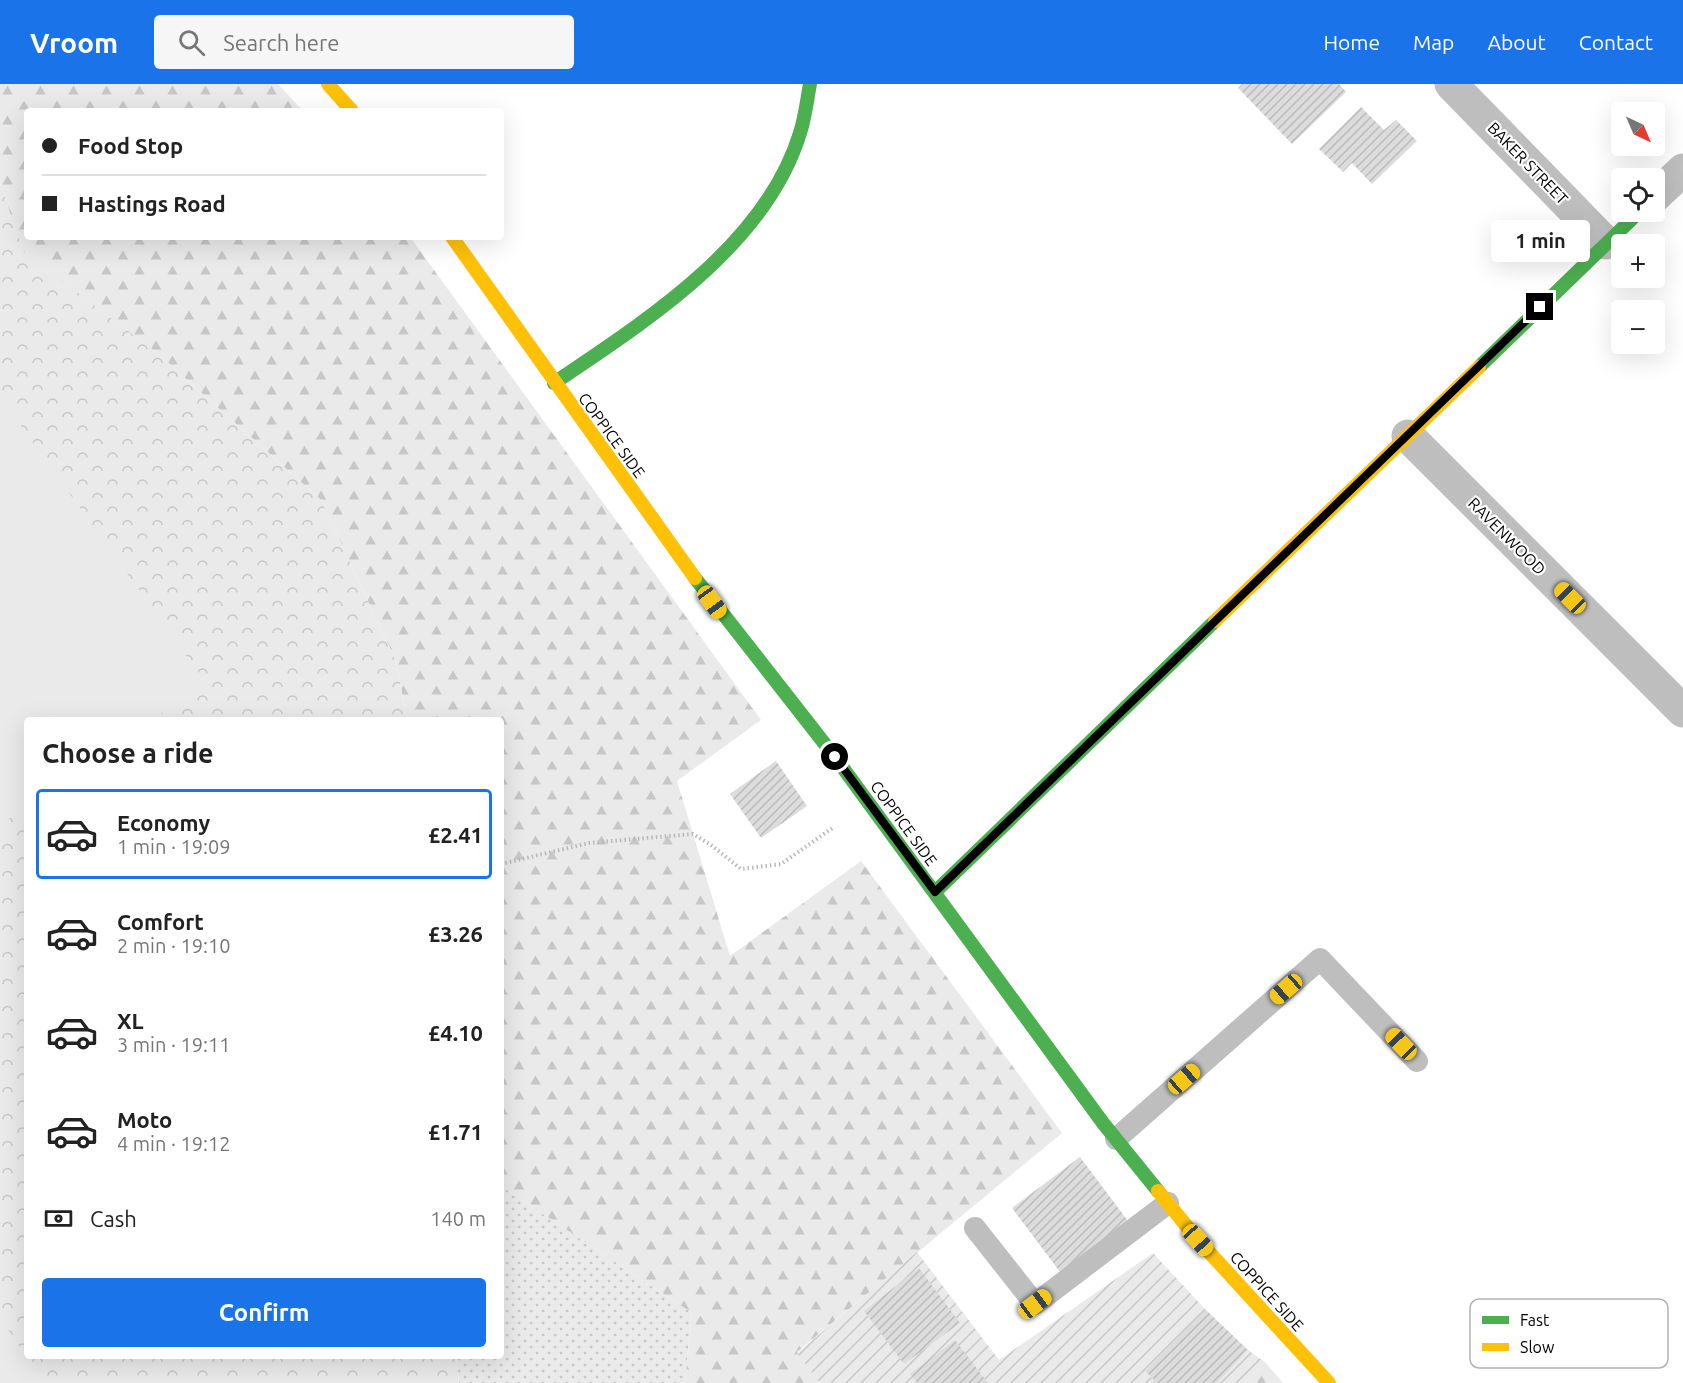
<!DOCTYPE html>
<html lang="en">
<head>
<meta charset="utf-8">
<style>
  :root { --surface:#fff; --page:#f6f6f6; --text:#222; --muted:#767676; --line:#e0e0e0; --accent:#1a73e8 }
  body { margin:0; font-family:Ubuntu,sans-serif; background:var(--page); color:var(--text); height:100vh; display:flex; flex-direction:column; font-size:22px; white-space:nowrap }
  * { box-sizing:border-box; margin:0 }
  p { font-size:20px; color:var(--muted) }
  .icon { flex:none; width:33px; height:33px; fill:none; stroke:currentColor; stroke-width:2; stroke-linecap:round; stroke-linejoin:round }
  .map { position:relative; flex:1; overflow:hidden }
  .sheet { position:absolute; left:24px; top:633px; width:480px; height:642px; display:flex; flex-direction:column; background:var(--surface); border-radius:6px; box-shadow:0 6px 24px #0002 }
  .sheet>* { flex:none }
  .banner { position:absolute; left:24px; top:24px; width:480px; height:132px; border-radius:6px; box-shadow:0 6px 24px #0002; display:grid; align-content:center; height:132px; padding:0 18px; background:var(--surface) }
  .needle { width:39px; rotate:136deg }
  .buttons { position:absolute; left:1611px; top:18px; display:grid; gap:12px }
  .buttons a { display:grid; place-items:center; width:54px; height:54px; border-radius:6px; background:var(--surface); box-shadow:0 6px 24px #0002; font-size:30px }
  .end { position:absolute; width:27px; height:27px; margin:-14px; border:8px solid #000; background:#fff; box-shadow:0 0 0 3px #fff }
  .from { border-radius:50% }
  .bubble { position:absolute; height:42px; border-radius:6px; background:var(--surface); box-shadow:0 6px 24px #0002; font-size:20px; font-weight:700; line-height:42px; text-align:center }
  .car { position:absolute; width:18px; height:36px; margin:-18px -9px; border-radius:8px; box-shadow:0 0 4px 2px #0007; background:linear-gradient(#f5c518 24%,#345 0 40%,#f5c518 0 76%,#345 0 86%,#f5c518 0) }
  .banner b { display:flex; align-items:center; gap:21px; height:57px; font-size:22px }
  .banner b+b { border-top:2px solid var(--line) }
  .banner i { width:15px; height:15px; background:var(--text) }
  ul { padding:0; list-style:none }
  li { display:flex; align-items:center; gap:18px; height:90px; margin:0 12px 9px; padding:0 6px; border:3px solid transparent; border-radius:6px }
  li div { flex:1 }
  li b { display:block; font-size:22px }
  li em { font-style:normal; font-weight:700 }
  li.on { border-color:var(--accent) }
  li>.icon { width:54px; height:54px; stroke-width:1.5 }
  h2 { padding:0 18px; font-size:27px; line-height:72px }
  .pay { display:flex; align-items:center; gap:15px; height:66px; padding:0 18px; font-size:22px }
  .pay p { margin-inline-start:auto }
  .cta { display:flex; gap:12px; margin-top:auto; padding:12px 18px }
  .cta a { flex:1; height:69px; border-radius:6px; background:var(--accent); color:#fff; font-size:24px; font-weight:700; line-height:69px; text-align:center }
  header { display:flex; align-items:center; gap:36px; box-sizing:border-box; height:84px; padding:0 30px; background:var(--accent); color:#fff }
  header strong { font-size:28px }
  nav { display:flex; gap:33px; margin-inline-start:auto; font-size:21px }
  .search { width:420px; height:54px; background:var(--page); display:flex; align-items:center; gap:15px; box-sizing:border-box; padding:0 21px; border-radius:6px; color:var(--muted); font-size:22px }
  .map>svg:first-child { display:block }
  .grass { fill:url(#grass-dots) }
  .forest { fill:url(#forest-firs) }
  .park { fill:url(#park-crowns) }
  .garden { fill:url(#garden-furrows) }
  .pitch { fill:#eaeaea }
  .building { fill:url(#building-hatch) }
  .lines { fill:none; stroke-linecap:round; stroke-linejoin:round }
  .path { stroke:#b8b8b8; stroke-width:4; stroke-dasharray:1.5 3; stroke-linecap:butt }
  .lane { stroke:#bebebe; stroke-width:22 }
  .street { stroke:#bebebe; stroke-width:33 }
  .fast { stroke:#4caf50; stroke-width:14 }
  .slow { stroke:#ffc107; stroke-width:14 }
  .route { stroke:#000; stroke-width:8 }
  .labels { text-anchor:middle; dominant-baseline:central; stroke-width:4.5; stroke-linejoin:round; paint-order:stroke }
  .street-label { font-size:16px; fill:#000; stroke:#fff }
  .key { fill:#fff; stroke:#b2b2b2; stroke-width:1.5 }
  .key-label { font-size:16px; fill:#000 }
</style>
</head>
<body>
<header>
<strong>Vroom</strong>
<div class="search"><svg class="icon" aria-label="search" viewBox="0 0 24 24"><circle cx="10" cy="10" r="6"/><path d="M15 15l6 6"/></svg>Search here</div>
<nav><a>Home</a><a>Map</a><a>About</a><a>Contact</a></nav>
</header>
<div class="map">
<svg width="1683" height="1299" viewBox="0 0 1683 1299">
  <defs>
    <pattern id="grass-dots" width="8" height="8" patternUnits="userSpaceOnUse" patternTransform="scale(1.5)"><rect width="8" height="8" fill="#eaeaea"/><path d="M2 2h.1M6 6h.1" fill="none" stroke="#c7c7c7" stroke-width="1.8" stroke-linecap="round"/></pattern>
    <pattern id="forest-firs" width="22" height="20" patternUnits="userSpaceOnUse" patternTransform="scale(1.5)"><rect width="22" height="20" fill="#eaeaea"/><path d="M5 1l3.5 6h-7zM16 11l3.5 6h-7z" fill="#c7c7c7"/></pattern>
    <pattern id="park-crowns" width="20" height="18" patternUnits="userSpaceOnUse" patternTransform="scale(1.5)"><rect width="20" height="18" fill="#eaeaea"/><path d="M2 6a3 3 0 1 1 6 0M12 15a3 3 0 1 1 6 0" fill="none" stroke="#c7c7c7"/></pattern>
    <pattern id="garden-furrows" width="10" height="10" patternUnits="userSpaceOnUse" patternTransform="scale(1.5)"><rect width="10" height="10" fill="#eaeaea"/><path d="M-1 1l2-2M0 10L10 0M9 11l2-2" fill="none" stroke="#c7c7c7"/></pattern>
    <pattern id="building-hatch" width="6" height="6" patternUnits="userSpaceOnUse" patternTransform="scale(1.5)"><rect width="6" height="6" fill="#dcdcdc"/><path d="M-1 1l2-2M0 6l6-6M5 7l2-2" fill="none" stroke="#bbb"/></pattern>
  </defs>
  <rect width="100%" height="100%" fill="#fff"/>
  <path class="grass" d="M501,1102L692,1229L685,1299H459L456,1272H501Z"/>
  <path class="forest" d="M0,0H278L303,27H27V153H410L761,636L677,697L730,872L861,777L1062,1049L797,1268L820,1299H685L692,1229L501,1102V636H407L396,577L321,416L158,270L22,167L0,99Z
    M1265,1278L1283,1299H1245Z"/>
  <path class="park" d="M0,99L23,167L158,270L321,416L396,577L407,636H27V1272H456L459,1299H0Z"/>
  <path class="garden" d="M917,1168L999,1276L1153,1169L1205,1225L1145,1287L1154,1296L1152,1299H820L797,1269Z
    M1248,1266L1265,1278L1245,1299H1217Z"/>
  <path class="pitch" d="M0,313L206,599L152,636H27V722L0,741Z
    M0,1233L43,1299H0Z"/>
  <path class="building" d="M1242,0H1339L1346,8L1292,60L1238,4Z
    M1361,23L1384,46L1396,36L1417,57L1372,100L1352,79L1343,88L1319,65Z
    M776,677L807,722L761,754L730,710Z
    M1080,1073L1128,1137L1060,1188L1012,1124Z
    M919,1184L960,1239L904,1280L864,1227Z
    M1205,1225L1248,1266L1217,1299H1152L1154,1296L1145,1287Z
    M955,1256L988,1299H917L910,1290Z"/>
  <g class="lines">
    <path class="path" d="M501,780L589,759L693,750L711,761L741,785L781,780L834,743"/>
    <path class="lane" d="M1116,1055L1320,875L1417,977
      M975,1144L1035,1220L1168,1119"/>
    <path class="street" d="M1451,0L1606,159
      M1654,113L1683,86
      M1408,352L1683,627"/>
    <path class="fast" d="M1479,283L1639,128
      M554,299C646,237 766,161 800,49C805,34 807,16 810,0
      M695,494L835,673L1103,1039L1158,1107
      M935,808L1215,537"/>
    <path class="slow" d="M328,0L352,27
      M452,153L695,494
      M1215,537L1479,283
      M1158,1107L1198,1156L1329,1299"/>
  </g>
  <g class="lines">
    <path class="route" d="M835,673L935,808L1540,223"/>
  </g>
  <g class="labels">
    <g class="street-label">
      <text transform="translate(1528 79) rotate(46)">BAKER STREET</text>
      <text transform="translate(612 351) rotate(54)">COPPICE SIDE</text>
      <text transform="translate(1507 452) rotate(45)">RAVENWOOD</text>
      <text transform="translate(904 739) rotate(54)">COPPICE SIDE</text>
      <text transform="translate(1267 1207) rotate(48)">COPPICE SIDE</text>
    </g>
  </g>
  <rect x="1470" y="1215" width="198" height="69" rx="9" class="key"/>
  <rect x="1482" y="1232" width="27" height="8" fill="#4caf50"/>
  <rect x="1482" y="1259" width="27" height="8" fill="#ffc107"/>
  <g class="key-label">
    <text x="1520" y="1242">Fast</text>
    <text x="1520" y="1269">Slow</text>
  </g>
</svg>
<div class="buttons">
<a><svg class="needle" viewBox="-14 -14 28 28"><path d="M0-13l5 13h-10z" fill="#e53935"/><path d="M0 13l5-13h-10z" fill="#767676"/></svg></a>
<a><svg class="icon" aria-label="locate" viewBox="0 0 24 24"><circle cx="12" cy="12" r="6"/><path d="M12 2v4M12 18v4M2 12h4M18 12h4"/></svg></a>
<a>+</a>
<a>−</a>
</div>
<i class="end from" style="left:835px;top:673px"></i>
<i class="end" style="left:1540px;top:223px"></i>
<div class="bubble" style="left:1491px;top:136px;width:99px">1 min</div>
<i class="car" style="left:1570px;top:514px;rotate:315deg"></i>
<i class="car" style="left:712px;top:518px;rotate:144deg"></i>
<i class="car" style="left:1286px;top:905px;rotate:229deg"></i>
<i class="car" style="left:1401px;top:960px;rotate:316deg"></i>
<i class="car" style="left:1184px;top:995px;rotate:49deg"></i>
<i class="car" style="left:1198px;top:1156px;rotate:138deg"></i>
<i class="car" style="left:1035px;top:1220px;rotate:53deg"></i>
<div class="banner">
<b><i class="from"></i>Food Stop</b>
<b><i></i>Hastings Road</b>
</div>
<section class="sheet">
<h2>Choose a ride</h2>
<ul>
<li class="on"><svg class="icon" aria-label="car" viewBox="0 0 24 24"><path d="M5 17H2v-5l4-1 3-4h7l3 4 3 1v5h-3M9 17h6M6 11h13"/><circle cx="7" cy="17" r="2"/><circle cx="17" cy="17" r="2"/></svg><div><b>Economy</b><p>1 min · 19:09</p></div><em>£2.41</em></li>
<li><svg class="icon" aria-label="car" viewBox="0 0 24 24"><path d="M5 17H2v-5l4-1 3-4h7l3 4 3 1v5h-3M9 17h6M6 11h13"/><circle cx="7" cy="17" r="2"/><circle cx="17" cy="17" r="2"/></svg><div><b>Comfort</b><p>2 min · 19:10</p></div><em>£3.26</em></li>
<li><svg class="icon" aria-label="car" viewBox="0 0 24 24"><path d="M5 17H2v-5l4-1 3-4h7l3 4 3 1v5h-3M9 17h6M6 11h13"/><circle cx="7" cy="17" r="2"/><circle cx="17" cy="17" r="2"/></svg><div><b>XL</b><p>3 min · 19:11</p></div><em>£4.10</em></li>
<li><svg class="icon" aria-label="car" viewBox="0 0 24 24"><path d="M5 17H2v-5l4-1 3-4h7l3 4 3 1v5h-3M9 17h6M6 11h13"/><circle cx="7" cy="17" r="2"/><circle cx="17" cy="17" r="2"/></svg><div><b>Moto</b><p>4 min · 19:12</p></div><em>£1.71</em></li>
</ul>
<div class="pay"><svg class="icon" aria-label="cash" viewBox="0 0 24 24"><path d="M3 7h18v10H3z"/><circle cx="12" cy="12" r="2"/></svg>Cash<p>140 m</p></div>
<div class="cta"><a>Confirm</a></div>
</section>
</div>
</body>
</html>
